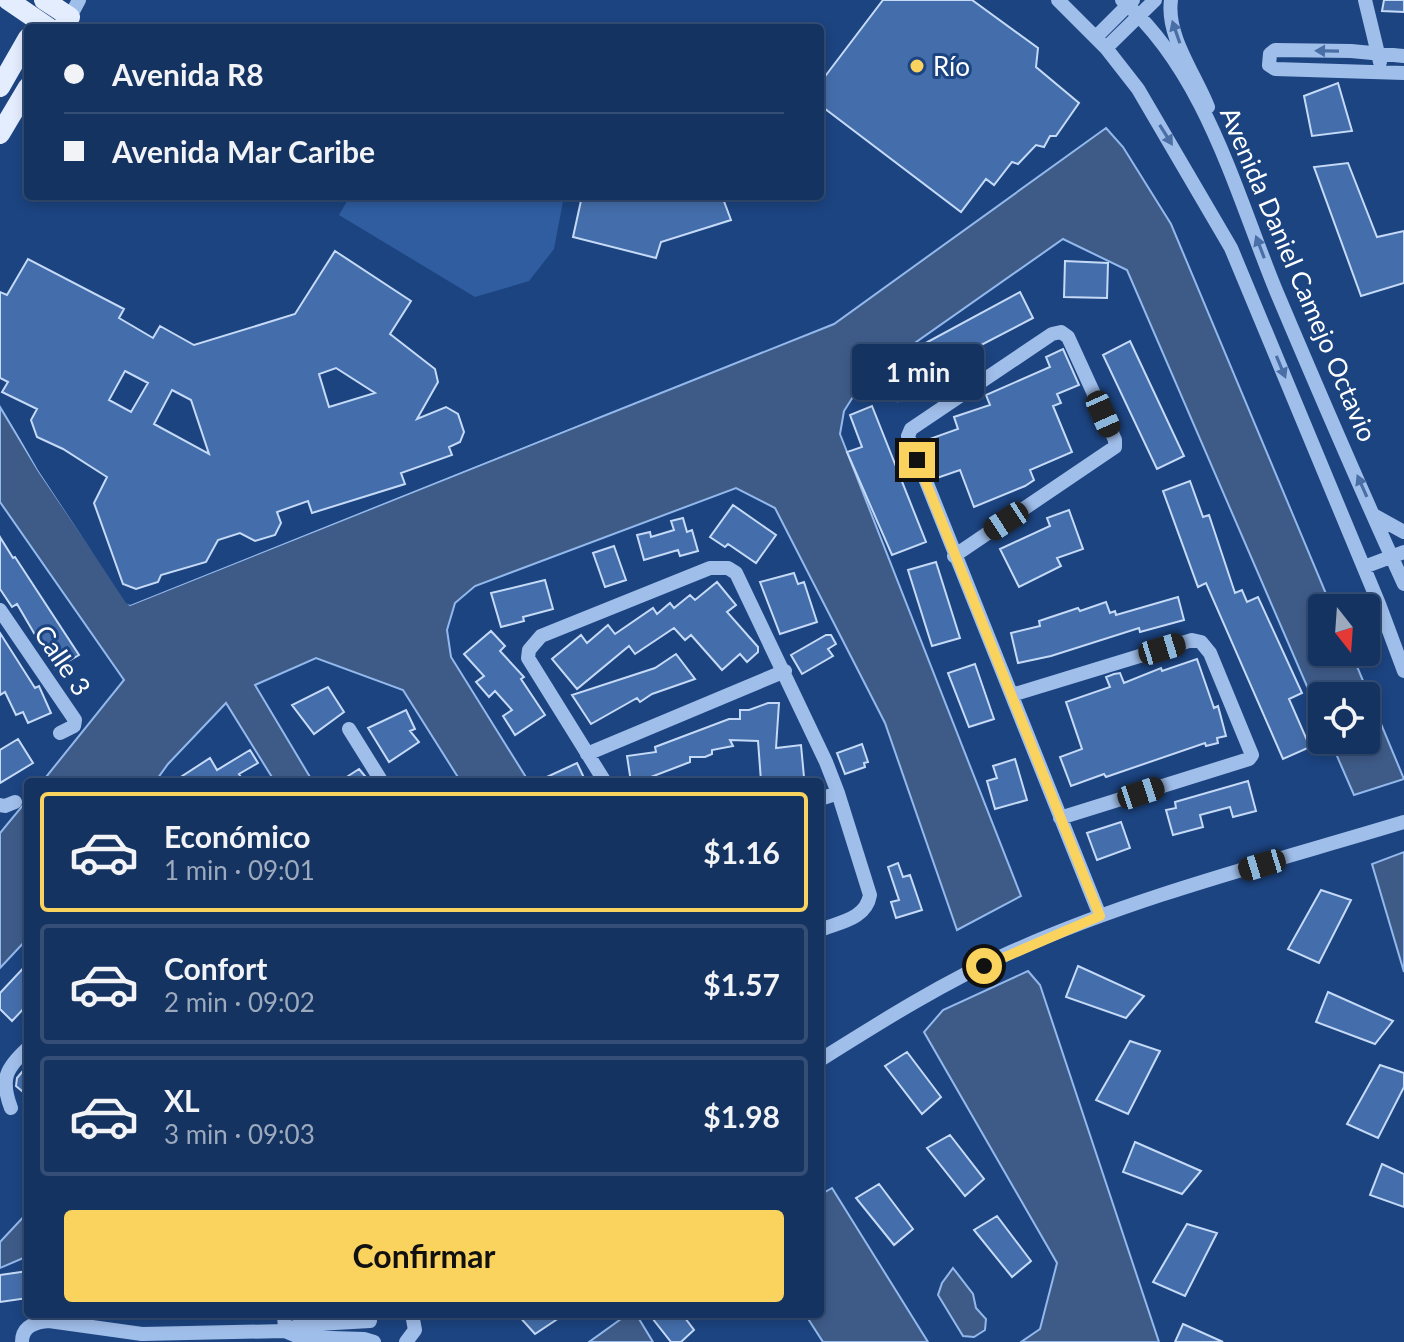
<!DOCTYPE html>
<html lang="es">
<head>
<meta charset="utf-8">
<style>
  :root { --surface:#153361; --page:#223f6a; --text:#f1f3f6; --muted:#9daabd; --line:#344e76; --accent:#fad35e }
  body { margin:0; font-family:Lato,sans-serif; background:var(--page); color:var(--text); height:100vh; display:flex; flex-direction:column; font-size:30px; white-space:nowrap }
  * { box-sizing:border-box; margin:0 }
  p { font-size:26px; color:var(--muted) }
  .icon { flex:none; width:44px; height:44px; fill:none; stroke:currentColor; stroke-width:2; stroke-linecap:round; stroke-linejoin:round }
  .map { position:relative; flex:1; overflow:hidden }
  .sheet { position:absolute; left:24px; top:778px; width:800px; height:540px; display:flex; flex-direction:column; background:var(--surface); border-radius:8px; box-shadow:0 4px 12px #0003,0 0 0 2px var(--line) }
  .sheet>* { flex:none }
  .hud { position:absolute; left:24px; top:24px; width:800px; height:176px; border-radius:8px; box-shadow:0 4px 12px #0003,0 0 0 2px var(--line); display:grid; align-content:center; height:176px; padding:0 40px; background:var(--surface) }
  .needle { width:52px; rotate:163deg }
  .tools { position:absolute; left:1308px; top:594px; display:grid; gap:16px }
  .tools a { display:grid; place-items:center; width:72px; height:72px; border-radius:8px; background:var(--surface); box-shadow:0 4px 12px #0003,0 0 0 2px var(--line); font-size:40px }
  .end { position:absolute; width:36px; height:36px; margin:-18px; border:10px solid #fad35e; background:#111; box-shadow:0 0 0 4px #111 }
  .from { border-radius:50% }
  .bubble { position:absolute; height:56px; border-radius:8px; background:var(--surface); box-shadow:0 4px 12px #0003,0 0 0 2px var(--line); font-size:26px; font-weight:700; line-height:56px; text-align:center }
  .car { position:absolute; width:24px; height:48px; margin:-24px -12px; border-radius:10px; box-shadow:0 0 6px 2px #0007; background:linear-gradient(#222 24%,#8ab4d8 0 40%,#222 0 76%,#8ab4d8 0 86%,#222 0) }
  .hud b { display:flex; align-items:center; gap:28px; height:76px; font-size:30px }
  .hud b+b { border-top:2px solid var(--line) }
  .hud i { width:20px; height:20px; background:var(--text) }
  ul { padding:14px 0 0; list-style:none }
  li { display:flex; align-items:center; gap:24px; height:120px; margin:0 16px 12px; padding:0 24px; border:4px solid var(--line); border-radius:8px }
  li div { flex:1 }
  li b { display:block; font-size:30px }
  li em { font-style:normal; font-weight:700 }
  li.selected { border-color:var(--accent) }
  li>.icon { width:72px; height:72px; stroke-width:1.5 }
  .action { display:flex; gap:16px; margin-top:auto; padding:16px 40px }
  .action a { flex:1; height:92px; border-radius:8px; background:var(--accent); color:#111; font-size:32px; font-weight:700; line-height:92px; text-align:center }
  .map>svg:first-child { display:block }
  .green { fill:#2f5da0 }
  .water { fill:#3e5b88; stroke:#93b9ec; stroke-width:2 }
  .pier { fill:#1c4481 }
  .building { fill:#446eab; stroke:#c5daf7; stroke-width:2; fill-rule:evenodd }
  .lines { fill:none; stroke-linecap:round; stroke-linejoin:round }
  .minor { stroke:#a0beea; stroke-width:14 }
  .major { stroke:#e4edfe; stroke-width:20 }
  .oneway { fill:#4a6fa6 }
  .route { stroke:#fad35e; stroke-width:10 }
  .poi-dot { fill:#fad35e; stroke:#1c4481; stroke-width:3 }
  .labels { text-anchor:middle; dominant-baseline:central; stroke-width:6; stroke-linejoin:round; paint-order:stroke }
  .poi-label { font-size:26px; fill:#fff; stroke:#1c4481; text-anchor:start }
  .street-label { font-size:26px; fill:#fff; stroke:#1c4481 }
</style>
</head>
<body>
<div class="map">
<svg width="1404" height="1342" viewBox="0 0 1404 1342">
  <rect width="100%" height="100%" fill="#1c4481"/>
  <path class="green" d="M350,196H564L554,249L529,281L475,297L339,215Z"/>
  <path class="water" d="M1106,128L1123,147L1171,224L1332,608H1322V652H1351L1404,779L1354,795L1330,740H1366V696H1322V721L1127,270L1063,239L865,378L844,411L840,434L1021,896L957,930L885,723L775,508L736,488L475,586L455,603L447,630L451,657L529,782H461L403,690L316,658L255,685L313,782H275L226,703L168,764L155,782H42L124,680L0,502V407L38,470L130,605L834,324Z
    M28,799V938L0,968V833Z
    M1404,852V972L1372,864Z
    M1028,971L1040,985L1159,1342H1021L1040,1329L1057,1263L924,1032L943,1010Z
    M832,1188L928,1342H823L805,1314H820V1195Z
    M28,1212V1256L0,1268V1242Z
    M953,1268L973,1294L976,1308L986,1319L985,1330L974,1337L963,1336L938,1295L942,1283Z
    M628,1314H636L653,1342H589Z"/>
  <path class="pier" d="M0,403L130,601L592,415L593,419L130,605L126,603L38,470Z"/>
  <path class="building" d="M883,0H972L1038,48L1036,67L1079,103L1056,136H1050L1044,147L1036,145L1018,164L1012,162L994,185L986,179L961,212L820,105V83Z
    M1384,0H1404V12L1382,11Z
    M1338,83L1352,131L1312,136L1304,96Z
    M1348,163L1377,237L1404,231V283L1361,296L1314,167Z
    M582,196H722L731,220L661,242L656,258L573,237Z
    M335,251L411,301L390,334L435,369L438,382L417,419L446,407L458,414L464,432L460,442L449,447L452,455L401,473L405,484L312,513L308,501L277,512L281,523L275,535L255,541L240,533L218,540L206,562L161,575L158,582L136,589L123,584L94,503L107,477L63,449L37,437L31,420L37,409L2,392L8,382L0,378V292L7,295L28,259L124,309L119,318L153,338L160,326L194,345L295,314ZM336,368L375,393L329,407L319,374ZM125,371L148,383L131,412L109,400ZM172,390L191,400L209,454L154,424Z
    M1065,261L1108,263L1107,298L1064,297Z
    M1020,292L1033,318L956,358L960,366L898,401L884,373L912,358L909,352Z
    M1130,341L1184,456L1157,469L1103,355Z
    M1063,349L1079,385L1057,394L1061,403L1053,406L1072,452L1030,470L1034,480L1025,486L974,507L960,470L937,478L924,441L958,429L954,417L990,405L986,395L1050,367L1046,357Z
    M872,406L926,542L892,555L847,452L862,447L850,415Z
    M1190,481L1203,517L1209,515L1235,593L1242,590L1247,602L1258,597L1302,693L1289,699L1310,747L1283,759L1206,583L1198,587L1163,491Z
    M733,505L776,535L756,563L728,544L725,547L710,537Z
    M1069,510L1083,549L1057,558L1061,566L1019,587L1000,549L1050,526L1047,518Z
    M683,518L687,532L692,530L698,551L680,556L678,550L644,560L637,535L650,532L651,537L674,530L671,521Z
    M0,537L13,558L15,557L79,655L55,669L17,604L12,607L0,589Z
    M614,546L626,580L605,587L593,553Z
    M936,562L960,638L932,646L908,570Z
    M794,573L798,584L804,582L817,622L780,634L760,582Z
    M545,580L553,609L523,617L524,621L501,627L491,593Z
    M717,582L736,605L727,612L758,647V652L747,662L740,654L722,670L691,635L685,640L674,628L635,654L629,646L577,689L552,659L581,635L587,643L608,625L615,634L653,608L657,614L670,603L674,608L690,595L695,600Z
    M1178,597L1184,620L1140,632L1139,628L1051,656L1018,663L1011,633L1040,626L1039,621L1078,608L1080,611L1106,602L1110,613L1115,611L1116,615Z
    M491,631L505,646L500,651L524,677L521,679L545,715L515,735L503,716L512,710L495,691L489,697L476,682L484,676L464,654Z
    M0,633L35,688L39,686L51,713L28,723L23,712L16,715L5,692L0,695Z
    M826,635H831L836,644L828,649L833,656L802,674L791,655Z
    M676,654L695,679L652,694L640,702L637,698L591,724L572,695L655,668Z
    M1197,659L1214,708L1218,706L1226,736L1217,738L1218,743L1206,746L1205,743L1106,777L1104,774L1071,786L1060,757L1082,749L1066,702L1110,687L1106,677L1114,674L1120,673L1124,683L1161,668L1162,671Z
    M975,664L994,719L969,727L948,673Z
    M328,687L344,712L314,734L292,705Z
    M768,703H779L776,748L801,745L804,777L761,781L758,741L730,740L733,746L712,750V754L705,757H690V762L638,782H631L627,756L656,752L655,747L729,719H740V710H749Z
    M406,710L415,729L410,731L419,742L389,762L368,728Z
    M18,739L33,763L0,783V750Z
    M862,744L868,762L864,763L865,767L845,774L837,753Z
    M250,750L258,763L239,774L244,782H173L210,758L217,770Z
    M1015,759L1027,800L995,809L987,781L997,778L993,766Z
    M577,763L586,782H536Z
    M359,769L370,782H339Z
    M1248,781L1256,811L1233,817L1230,807L1200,815L1203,827L1173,835L1166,810L1176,808L1175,802Z
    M1121,822L1130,848L1097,860L1087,833Z
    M898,863L903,877L910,875L922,910L896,918L891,902L899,900L888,867Z
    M1321,890L1351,900L1319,963L1288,949Z
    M28,963V1004L12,1021L0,1009V993Z
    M1078,966L1144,996L1126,1018L1066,997Z
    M1328,992L1393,1021L1375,1044L1316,1022Z
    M1130,1041L1160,1051L1128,1114L1096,1100Z
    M907,1052L941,1097L922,1114L885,1066Z
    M1380,1065L1404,1073V1087L1378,1138L1347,1124Z
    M22,1072L28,1077V1096L16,1086L17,1078Z
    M950,1135L984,1179L965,1196L927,1148Z
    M1135,1142L1201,1171L1182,1194L1123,1172Z
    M1382,1164L1404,1174V1207L1370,1195Z
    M879,1184L913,1229L894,1245L856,1198Z
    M997,1216L1031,1261L1012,1277L974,1230Z
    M1187,1224L1217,1233L1185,1296L1153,1282Z
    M28,1271V1298L0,1302V1275Z
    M517,1314H565L535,1334Z
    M649,1314H682L694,1330L681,1342H671Z
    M1183,1324L1223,1342H1175Z"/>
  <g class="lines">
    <path class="minor" d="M1058,0L1106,48L1138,89L1231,248L1379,604L1404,671
      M1122,0C1206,73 1236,194 1277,293C1318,390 1360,488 1404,584
      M1171,0C1166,36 1195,74 1208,107
      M1365,0L1380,62
      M70,17L79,0
      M1096,37L1133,0
      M1106,48L1155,0
      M1404,56L1351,51L1275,50L1270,54L1269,65L1275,69L1404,73
      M1375,516L1404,532
      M954,556L1115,447V440L1068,337L1061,332L1052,334L911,429L908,436L1100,916
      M1364,567L1404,552
      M0,610L75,720L74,726L60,733
      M1012,695L1192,640L1201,642L1210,653L1252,755L1249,759L1060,818
      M349,729L382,782
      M587,754L785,671
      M605,782L528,658L529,650L541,636L710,568H728L736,573L826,762L838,793L870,895C866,919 840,922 820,930
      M820,799L838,793
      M0,805L5,806L15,802
      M820,1060C882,1021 944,982 1011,952C1136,896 1272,862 1404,822
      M11,1108C0,1079 6,1068 28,1048
      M284,1314L285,1331
      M285,1331L299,1337L364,1339L374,1342
      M22,1342C22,1326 36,1322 49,1321L142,1334L285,1331L300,1325L370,1321
      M406,1342L415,1330L412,1314"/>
    <path class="major" d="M8,0L49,28
      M44,0L70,17L62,28
      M0,87L28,38
      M0,134L28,87"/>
  </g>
  <defs><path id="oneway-solid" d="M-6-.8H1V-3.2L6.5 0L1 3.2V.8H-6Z" transform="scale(2)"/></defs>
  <g class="oneway">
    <use href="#oneway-solid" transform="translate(1176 32) rotate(-109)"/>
    <use href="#oneway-solid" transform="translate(1327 51) rotate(-179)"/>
    <use href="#oneway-solid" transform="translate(1166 135) rotate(58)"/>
    <use href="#oneway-solid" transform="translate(1260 247) rotate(-111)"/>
    <use href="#oneway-solid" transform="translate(1281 367) rotate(67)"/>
    <use href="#oneway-solid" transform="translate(1362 486) rotate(-114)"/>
  </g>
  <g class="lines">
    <path class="route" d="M917,460L1100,916L984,966"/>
  </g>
  <circle class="poi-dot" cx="917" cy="66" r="8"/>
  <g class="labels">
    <g class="poi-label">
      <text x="933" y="66">Río</text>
    </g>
    <g class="street-label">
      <text transform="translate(1299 274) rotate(67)">Avenida Daniel Camejo Octavio</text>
      <text transform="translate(63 660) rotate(56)">Calle 3</text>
    </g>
  </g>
</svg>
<div class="tools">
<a><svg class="needle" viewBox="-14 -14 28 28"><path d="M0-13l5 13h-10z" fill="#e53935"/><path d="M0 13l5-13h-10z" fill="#9daabd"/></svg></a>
<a><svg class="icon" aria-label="locate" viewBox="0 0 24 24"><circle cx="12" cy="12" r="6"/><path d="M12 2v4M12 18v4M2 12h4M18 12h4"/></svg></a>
</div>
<i class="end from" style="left:984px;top:966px"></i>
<i class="end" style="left:917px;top:460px"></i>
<div class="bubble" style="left:852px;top:344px;width:132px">1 min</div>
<i class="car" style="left:1103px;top:414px;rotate:156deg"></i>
<i class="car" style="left:1006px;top:521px;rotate:237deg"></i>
<i class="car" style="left:1162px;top:649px;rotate:73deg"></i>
<i class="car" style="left:1141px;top:793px;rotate:72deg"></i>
<i class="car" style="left:1262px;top:865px;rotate:253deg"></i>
<div class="hud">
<b><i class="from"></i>Avenida R8</b>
<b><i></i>Avenida Mar Caribe</b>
</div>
<section class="sheet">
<ul>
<li class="selected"><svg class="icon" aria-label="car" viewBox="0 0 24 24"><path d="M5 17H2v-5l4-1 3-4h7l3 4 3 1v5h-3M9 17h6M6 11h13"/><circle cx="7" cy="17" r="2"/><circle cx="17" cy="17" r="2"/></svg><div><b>Económico</b><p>1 min · 09:01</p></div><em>$1.16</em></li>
<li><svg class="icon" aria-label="car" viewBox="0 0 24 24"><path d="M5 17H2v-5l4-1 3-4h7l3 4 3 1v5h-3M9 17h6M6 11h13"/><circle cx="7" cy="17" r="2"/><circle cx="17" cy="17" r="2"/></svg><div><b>Confort</b><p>2 min · 09:02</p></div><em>$1.57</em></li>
<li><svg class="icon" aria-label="car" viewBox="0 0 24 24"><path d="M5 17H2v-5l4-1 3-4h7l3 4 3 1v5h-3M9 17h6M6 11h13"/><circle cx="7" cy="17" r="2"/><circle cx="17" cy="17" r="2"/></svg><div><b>XL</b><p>3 min · 09:03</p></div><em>$1.98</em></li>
</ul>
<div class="action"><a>Confirmar</a></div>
</section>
</div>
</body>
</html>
